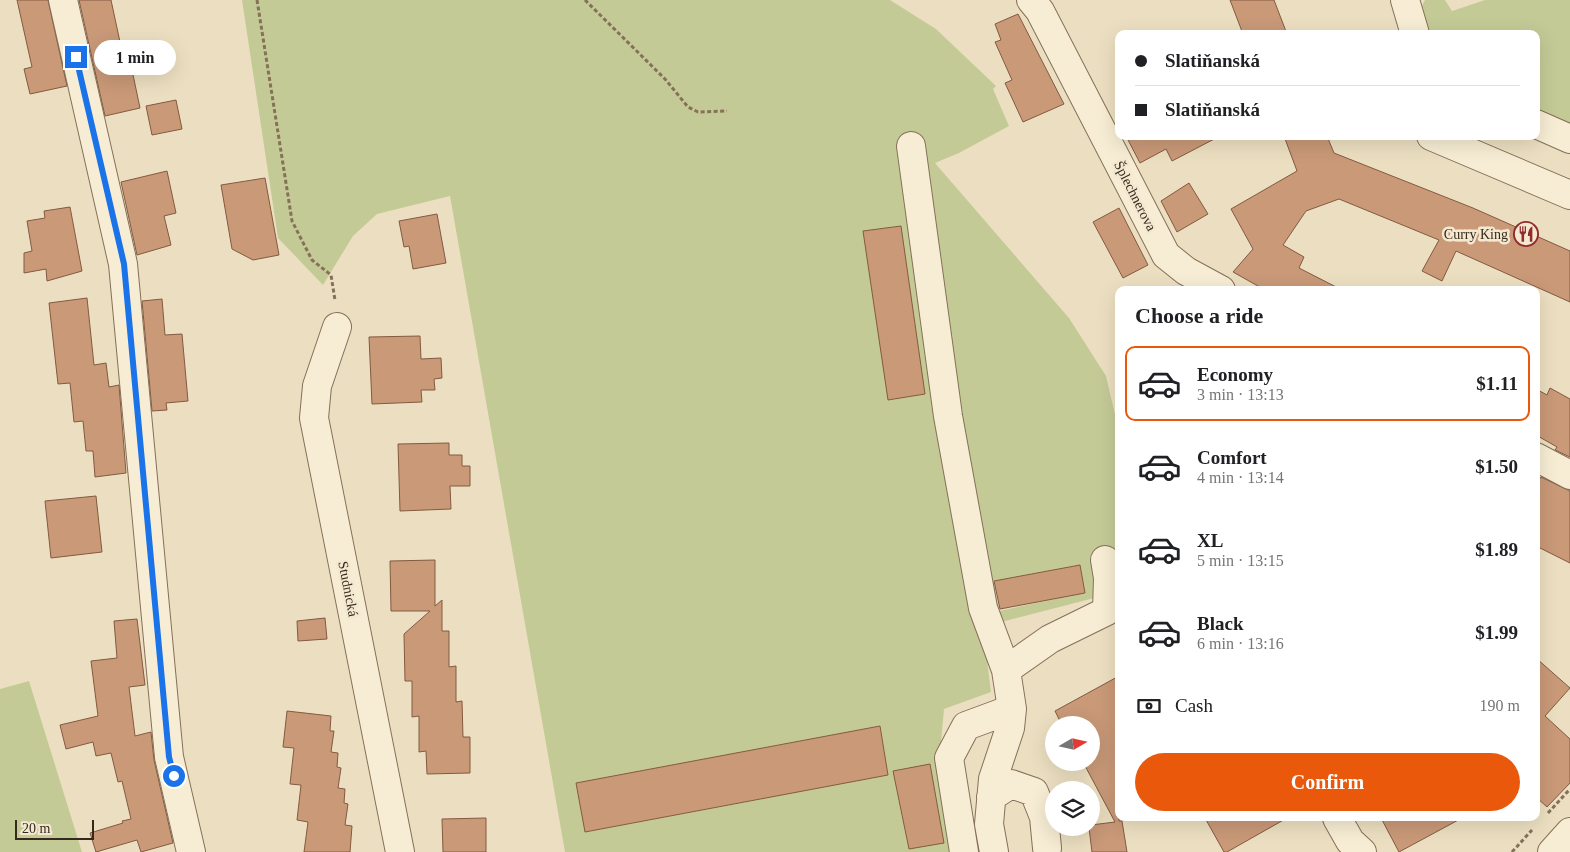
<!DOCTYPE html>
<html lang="en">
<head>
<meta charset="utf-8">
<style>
  :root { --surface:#fff; --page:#f2f2f2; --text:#202124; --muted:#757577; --line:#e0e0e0; --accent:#ea580c }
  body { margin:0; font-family:"Times New Roman",serif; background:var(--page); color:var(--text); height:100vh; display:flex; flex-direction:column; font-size:19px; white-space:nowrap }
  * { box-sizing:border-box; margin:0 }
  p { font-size:16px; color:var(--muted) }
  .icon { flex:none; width:28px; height:28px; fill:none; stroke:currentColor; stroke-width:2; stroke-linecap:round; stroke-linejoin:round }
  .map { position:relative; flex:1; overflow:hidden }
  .side { position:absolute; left:1115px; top:286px; width:425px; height:535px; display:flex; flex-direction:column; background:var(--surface); border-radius:10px; box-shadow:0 5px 20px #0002 }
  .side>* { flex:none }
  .top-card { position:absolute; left:1115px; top:30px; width:425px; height:110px; border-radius:10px; box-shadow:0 5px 20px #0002; display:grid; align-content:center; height:110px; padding:0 20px; background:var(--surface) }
  .needle { width:32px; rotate:81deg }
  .controls { position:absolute; left:1045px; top:716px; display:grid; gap:10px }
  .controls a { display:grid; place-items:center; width:55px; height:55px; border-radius:50%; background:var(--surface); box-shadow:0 5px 20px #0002; font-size:25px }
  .scale { position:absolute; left:15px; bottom:12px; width:79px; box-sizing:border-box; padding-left:5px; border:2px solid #35291d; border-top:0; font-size:14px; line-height:18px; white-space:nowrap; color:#35291d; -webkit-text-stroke:4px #f4e9d0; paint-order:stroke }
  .end { position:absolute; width:22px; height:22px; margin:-11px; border:6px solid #1a73e8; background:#fff; box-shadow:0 0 0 2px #fff }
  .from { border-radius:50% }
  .bubble { position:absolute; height:35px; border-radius:18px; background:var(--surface); box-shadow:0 5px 20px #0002; font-size:16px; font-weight:800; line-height:35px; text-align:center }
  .top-card b { display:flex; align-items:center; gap:18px; height:48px; font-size:19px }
  .top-card b+b { border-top:1px solid var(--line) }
  .top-card i { width:12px; height:12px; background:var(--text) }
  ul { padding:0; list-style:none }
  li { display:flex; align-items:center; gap:15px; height:75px; margin:0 10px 8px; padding:0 10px; border:2px solid transparent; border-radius:10px }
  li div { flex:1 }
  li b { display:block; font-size:19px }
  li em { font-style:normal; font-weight:800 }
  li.active { border-color:var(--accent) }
  li>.icon { width:45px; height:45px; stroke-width:1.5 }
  h2 { padding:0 20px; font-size:22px; line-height:60px }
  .pay { display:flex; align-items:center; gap:12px; height:55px; padding:0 20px; font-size:19px }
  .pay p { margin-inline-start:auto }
  .cta { display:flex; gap:10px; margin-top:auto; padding:10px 20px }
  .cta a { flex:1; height:58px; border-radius:30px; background:var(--accent); color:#fff; font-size:20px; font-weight:800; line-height:58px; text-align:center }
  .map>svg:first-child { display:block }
  .green { fill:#c4ca96; fill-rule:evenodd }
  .building { fill:#c99978; stroke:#835a40 }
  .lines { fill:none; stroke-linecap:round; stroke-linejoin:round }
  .minor-casing { stroke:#857059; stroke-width:30 }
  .path { stroke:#857059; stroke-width:3; stroke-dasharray:4 2.5; stroke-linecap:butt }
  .minor { stroke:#f7edd4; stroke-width:28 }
  .route { stroke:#1a73e8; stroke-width:6 }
  .labels { text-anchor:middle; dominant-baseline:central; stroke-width:5; stroke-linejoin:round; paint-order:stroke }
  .street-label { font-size:14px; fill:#35291d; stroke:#f4e9d0 }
  .poi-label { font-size:14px; fill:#35291d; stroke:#f4e9d0; text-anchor:end }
</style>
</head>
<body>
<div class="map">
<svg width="1570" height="852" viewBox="0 0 1570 852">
  <rect width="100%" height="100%" fill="#ecdfc1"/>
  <path class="green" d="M242,0H890L936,29L996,86L993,89L1009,126L959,153L935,163L1069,318L1106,376L1119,432V539L1098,597L1005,621L985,644L991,692L944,709L939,764L954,852H565L450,196L377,214L353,236L323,285L278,238ZM901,226L925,394L889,400L864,231ZM1080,565L1085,595L1083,593L999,611L994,581ZM880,726L888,775L586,832L577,783ZM930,765L944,842L909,849L893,771Z
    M1425,0H1445L1452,11L1485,0H1570V124L1536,110V34H1428L1420,9Z
    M29,681L82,852H0V689Z"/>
  <path class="building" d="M17,0H48L67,86L30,94L24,69L32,67Z
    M79,0H111L120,42H123L129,71L132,70L140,108L105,116Z
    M1230,0H1274L1287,34H1243Z
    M1018,14L1064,104L1023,122L1005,83L1012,80L995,42L1001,40L995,24Z
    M176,100L182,129L152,135L146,106Z
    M1126,136H1220L1172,161L1166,149L1140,163Z
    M1284,136H1327L1334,153L1473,208L1570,251V302L1456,251L1442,281L1422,271L1439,240L1339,199L1306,211L1283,245L1304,257L1299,268L1342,290H1265L1233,272L1253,249L1231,209L1297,171Z
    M167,171L176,213L164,216L171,245L137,255L121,182Z
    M265,178L279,255L253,260L232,249L221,185Z
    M1189,183L1208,214L1177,232L1161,201Z
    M70,207L82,271L47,281L46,269L24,273V253L32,251L27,221L45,218L44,211Z
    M1119,208L1148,265L1123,278L1093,222Z
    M437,214L446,263L413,269L409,246L404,247L399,221Z
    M901,226L925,394L888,400L863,231Z
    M87,298L94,365L106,363L109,387L119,385L126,473L95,477L93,451H86L83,421L74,422L70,383L58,384L49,303Z
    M162,299L165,335L182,334L188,401L166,403L167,410L152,411L142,301Z
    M420,336L421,359L441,358L442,378L434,379L435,390H421L422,402L372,404L369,337Z
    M1550,388L1570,399V457L1555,450L1557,447L1536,435V389L1547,395Z
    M449,443V455H462V466H470V486H450L451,509L400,511L398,444Z
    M1541,477L1570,491V563L1536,546V485Z
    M96,496L102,552L51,558L45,501Z
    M435,560V606L442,600V631H449V667L456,666V702L462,701L463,737H470V773L427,774L426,751L419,752V716L412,717V681H405L404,634L430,611H391L390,561Z
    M1080,565L1085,593L1000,609L994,581Z
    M325,618L327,639L298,641L297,621Z
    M137,619L145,685L129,687L135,736L151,732L154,760L173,843L141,852L137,840L96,852L90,833L123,823L122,821L131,819L122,781L118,782L111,753L96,756L93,742L66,749L60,725L98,716L91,661L117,658L114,621Z
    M1536,658L1570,688L1545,716L1570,739V783L1547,807L1536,797Z
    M1119,676V821H1122L1127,852H1092L1089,828H1091V825L1115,822L1083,762H1091V725H1062L1055,711Z
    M287,711L331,716L330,731H334L331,752L338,753L337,767L341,768L338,788L345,789L344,803L348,804L345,825L352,826L350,852H304L308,822L297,820L301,785L290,784L294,748L283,747Z
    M880,726L888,775L585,832L576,783Z
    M930,764L944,843L909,849L893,771Z
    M486,818V852H443L442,819Z
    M1205,818H1287L1227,852H1224Z
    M1381,818H1462L1399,852Z"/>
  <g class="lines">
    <defs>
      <path id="minor" d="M63,0L123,264L169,757L191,852
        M1031,0L1040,11L1166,255L1186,271L1221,290
        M1405,0L1415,34
        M1536,124L1570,139
        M1431,136L1570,195
        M911,146L948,416L983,608L1006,670
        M337,327L317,386L314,418L400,852
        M1536,457L1570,475
        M991,797L1011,784L1034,792L1044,817L1047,848
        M1337,818L1350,841L1362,852
        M964,852L949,758L966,726L1012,709
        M994,852L989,824L993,779L1010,728L1012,709L1006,670L1050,639L1107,611L1108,578L1105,560
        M1552,852L1570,832"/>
    </defs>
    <use href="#minor" class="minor-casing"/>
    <path class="path" d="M257,0L292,221L312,260L331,275L335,300
      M585,0L665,79L688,107L698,112L727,111
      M1548,813L1570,789
      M1512,852L1532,830"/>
    <use href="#minor" class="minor"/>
  </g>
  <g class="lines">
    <path class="route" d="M76,57L124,264L169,757L174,776"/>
  </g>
  <defs>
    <symbol id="restaurant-ring" viewBox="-11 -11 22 22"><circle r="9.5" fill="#f4e9d0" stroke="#922b2d" stroke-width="1.5"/><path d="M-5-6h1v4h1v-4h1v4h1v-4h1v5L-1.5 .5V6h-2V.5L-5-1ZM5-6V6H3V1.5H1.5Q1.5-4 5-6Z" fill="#922b2d"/></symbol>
  </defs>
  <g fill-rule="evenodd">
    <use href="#restaurant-ring" x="1512" y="220" width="28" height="28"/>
  </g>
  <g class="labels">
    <g class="street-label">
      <text transform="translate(1135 196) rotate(63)">Šplechnerova</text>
      <text transform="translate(348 589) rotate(79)">Studnická</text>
    </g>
    <g class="poi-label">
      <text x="1508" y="234">Curry King</text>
    </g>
  </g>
</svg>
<div class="controls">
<a><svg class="needle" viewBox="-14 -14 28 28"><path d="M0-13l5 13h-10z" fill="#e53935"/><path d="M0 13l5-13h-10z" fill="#757577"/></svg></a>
<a><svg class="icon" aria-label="layers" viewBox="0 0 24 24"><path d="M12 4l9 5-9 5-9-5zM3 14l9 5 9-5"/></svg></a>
</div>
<div class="scale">20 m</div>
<i class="end from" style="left:174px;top:776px"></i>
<i class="end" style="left:76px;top:57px"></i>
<div class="bubble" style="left:94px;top:40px;width:82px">1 min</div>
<div class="top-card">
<b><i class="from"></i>Slatiňanská</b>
<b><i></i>Slatiňanská</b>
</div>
<section class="side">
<h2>Choose a ride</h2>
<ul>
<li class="active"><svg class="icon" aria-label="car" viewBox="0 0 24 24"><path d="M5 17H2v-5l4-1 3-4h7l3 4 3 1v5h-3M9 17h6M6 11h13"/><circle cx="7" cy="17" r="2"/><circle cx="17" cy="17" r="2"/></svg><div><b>Economy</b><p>3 min · 13:13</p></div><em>$1.11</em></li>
<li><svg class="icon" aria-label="car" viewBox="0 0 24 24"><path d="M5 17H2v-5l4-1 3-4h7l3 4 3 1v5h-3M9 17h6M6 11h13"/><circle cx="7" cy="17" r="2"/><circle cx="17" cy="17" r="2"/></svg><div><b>Comfort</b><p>4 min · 13:14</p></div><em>$1.50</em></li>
<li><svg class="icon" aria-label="car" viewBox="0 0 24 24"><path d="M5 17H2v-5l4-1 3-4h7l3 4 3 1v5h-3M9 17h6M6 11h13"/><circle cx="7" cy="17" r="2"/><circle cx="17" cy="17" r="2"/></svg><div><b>XL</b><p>5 min · 13:15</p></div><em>$1.89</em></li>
<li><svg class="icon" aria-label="car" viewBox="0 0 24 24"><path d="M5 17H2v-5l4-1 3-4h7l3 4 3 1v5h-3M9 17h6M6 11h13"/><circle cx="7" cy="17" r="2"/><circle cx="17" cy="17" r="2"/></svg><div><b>Black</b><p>6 min · 13:16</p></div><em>$1.99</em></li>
</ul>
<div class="pay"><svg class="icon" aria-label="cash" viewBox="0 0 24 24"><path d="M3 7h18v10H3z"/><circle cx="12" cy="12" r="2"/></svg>Cash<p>190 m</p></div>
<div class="cta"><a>Confirm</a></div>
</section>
</div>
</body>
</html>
